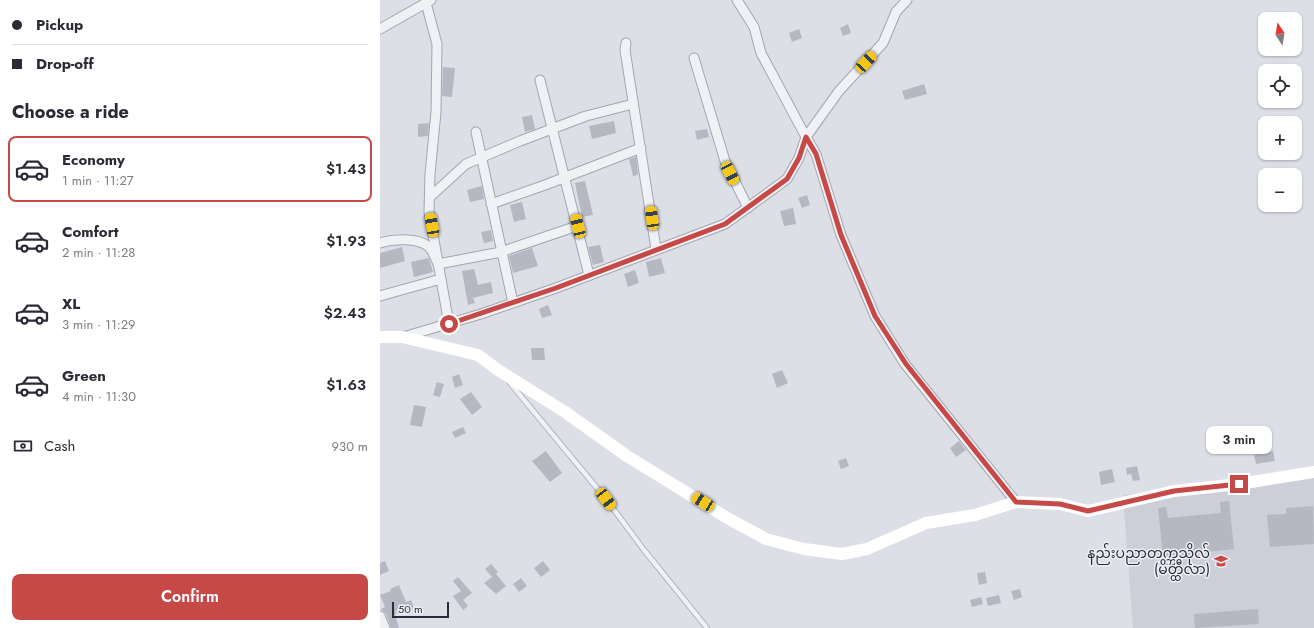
<!DOCTYPE html>
<html lang="en">
<head>
<meta charset="utf-8">
<style>
  :root { --surface:#fff; --page:#f2f2f3; --text:#2b2b33; --muted:#7c7c81; --line:#e1e1e2; --accent:#c74947 }
  body { margin:0; font-family:Jost,"Noto Sans Myanmar",sans-serif; background:var(--page); color:var(--text); height:100vh; display:flex; flex-direction:column; font-size:15px; white-space:nowrap }
  * { box-sizing:border-box; margin:0 }
  p { font-size:13px; color:var(--muted) }
  .icon { flex:none; width:22px; height:22px; fill:none; stroke:currentColor; stroke-width:2; stroke-linecap:round; stroke-linejoin:round }
  .map { position:relative; flex:1; overflow:hidden }
  .details { display:flex; flex-direction:column; background:var(--surface); width:380px }
  .details>* { flex:none }
  .guide { display:grid; align-content:center; height:88px; padding:0 12px; background:var(--surface) }
  .needle { width:26px; rotate:348deg }
  .buttons { position:absolute; left:878px; top:12px; display:grid; gap:8px }
  .buttons a { display:grid; place-items:center; width:44px; height:44px; border-radius:8px; background:var(--surface); box-shadow:0 1px 3px #0004; font-size:20px }
  .scale { position:absolute; left:12px; bottom:10px; width:57px; box-sizing:border-box; padding-left:4px; border:2px solid #282c3c; border-top:0; font-size:11px; line-height:14px; white-space:nowrap; color:#282c3c; -webkit-text-stroke:3px #edeef4; paint-order:stroke }
  .end { position:absolute; width:18px; height:18px; margin:-9px; border:5px solid #c74947; background:#fff; box-shadow:0 0 0 2px #fff }
  .from { border-radius:50% }
  .bubble { position:absolute; height:28px; border-radius:8px; background:var(--surface); box-shadow:0 1px 3px #0004; font-size:13px; font-weight:600; line-height:28px; text-align:center }
  .car { position:absolute; width:12px; height:24px; margin:-12px -6px; border-radius:5px; box-shadow:0 0 3px 1px #0007; background:linear-gradient(#f5c518 24%,#345 0 40%,#f5c518 0 76%,#345 0 86%,#f5c518 0) }
  .guide b { display:flex; align-items:center; gap:14px; height:38px; font-size:15px }
  .guide b+b { border-top:1px solid var(--line) }
  .guide i { width:10px; height:10px; background:var(--text) }
  ul { padding:0; list-style:none }
  li { display:flex; align-items:center; gap:12px; height:66px; margin:0 8px 6px; padding:0 4px; border:2px solid transparent; border-radius:8px }
  li div { flex:1 }
  li b { display:block; font-size:15px }
  li em { font-style:normal; font-weight:600 }
  li.selected { border-color:var(--accent) }
  li>.icon { width:36px; height:36px; stroke-width:1.5 }
  h2 { padding:0 12px; font-size:18px; line-height:48px }
  .pay { display:flex; align-items:center; gap:10px; height:44px; padding:0 12px; font-size:15px }
  .pay p { margin-inline-start:auto }
  .button { display:flex; gap:8px; margin-top:auto; padding:8px 12px }
  .button a { flex:1; height:46px; border-radius:8px; background:var(--accent); color:#fff; font-size:16px; font-weight:600; line-height:46px; text-align:center }
  main { display:flex; flex:1; min-height:0 }
  .map>svg:first-child { display:block }
  .built { fill:#ccced8 }
  .building { fill:#b5b8c3 }
  .lines { fill:none; stroke-linecap:round; stroke-linejoin:round }
  .lane-casing { stroke:#a3a6b0; stroke-width:6 }
  .street-casing { stroke:#a3a6b0; stroke-width:11 }
  .lane { stroke:#f0f1f5; stroke-width:4.5 }
  .street { stroke:#f0f1f5; stroke-width:9 }
  .secondary { stroke:#fff; stroke-width:12 }
  .route { stroke:#c74947; stroke-width:5 }
  .labels { text-anchor:middle; dominant-baseline:central; stroke-width:3; stroke-linejoin:round; paint-order:stroke }
  .poi-label { font-size:14px; fill:#282c3c; stroke:#edeef4; text-anchor:end }
</style>
</head>
<body>
<main>
<section class="details">
<div class="guide">
<b><i class="from"></i>Pickup</b>
<b><i></i>Drop-off</b>
</div>
<h2>Choose a ride</h2>
<ul>
<li class="selected"><svg class="icon" aria-label="car" viewBox="0 0 24 24"><path d="M5 17H2v-5l4-1 3-4h7l3 4 3 1v5h-3M9 17h6M6 11h13"/><circle cx="7" cy="17" r="2"/><circle cx="17" cy="17" r="2"/></svg><div><b>Economy</b><p>1 min · 11:27</p></div><em>$1.43</em></li>
<li><svg class="icon" aria-label="car" viewBox="0 0 24 24"><path d="M5 17H2v-5l4-1 3-4h7l3 4 3 1v5h-3M9 17h6M6 11h13"/><circle cx="7" cy="17" r="2"/><circle cx="17" cy="17" r="2"/></svg><div><b>Comfort</b><p>2 min · 11:28</p></div><em>$1.93</em></li>
<li><svg class="icon" aria-label="car" viewBox="0 0 24 24"><path d="M5 17H2v-5l4-1 3-4h7l3 4 3 1v5h-3M9 17h6M6 11h13"/><circle cx="7" cy="17" r="2"/><circle cx="17" cy="17" r="2"/></svg><div><b>XL</b><p>3 min · 11:29</p></div><em>$2.43</em></li>
<li><svg class="icon" aria-label="car" viewBox="0 0 24 24"><path d="M5 17H2v-5l4-1 3-4h7l3 4 3 1v5h-3M9 17h6M6 11h13"/><circle cx="7" cy="17" r="2"/><circle cx="17" cy="17" r="2"/></svg><div><b>Green</b><p>4 min · 11:30</p></div><em>$1.63</em></li>
</ul>
<div class="pay"><svg class="icon" aria-label="cash" viewBox="0 0 24 24"><path d="M3 7h18v10H3z"/><circle cx="12" cy="12" r="2"/></svg>Cash<p>930 m</p></div>
<div class="button"><a>Confirm</a></div>
</section>
<div class="map">
<svg width="934" height="628" viewBox="0 0 934 628">
  <rect width="100%" height="100%" fill="#dddfe6"/>
  <path class="built" d="M934,476V628H753L743,495L856,487Z"/>
  <path class="building" d="M468,24L471,33L463,36L460,28Z
    M419,29L422,38L412,42L409,33Z
    M63,67L75,68L72,97L62,96Z
    M544,84L547,94L525,100L522,91Z
    M152,115L155,129L145,132L142,117Z
    M234,121L236,133L212,139L209,126Z
    M49,123L48,136L38,137V124Z
    M327,129L329,137L317,140L315,131Z
    M256,157L258,175L253,176L249,159Z
    M205,181L213,215L202,217L195,183Z
    M102,186L104,199L90,202L87,190Z
    M427,195L430,205L422,208L418,198Z
    M142,202L146,219L134,222L130,205Z
    M413,208L416,224L404,226L400,211Z
    M111,230L113,241L104,243L101,232Z
    M220,245L224,262L213,265L208,247Z
    M22,247L25,261L0,268V253Z
    M152,248L158,266L133,273L129,256Z
    M49,258L53,272L34,277L31,262Z
    M281,258L285,273L269,277L266,262Z
    M94,269L98,285L111,282L113,293L93,298L95,303L88,305L82,271Z
    M255,270L259,283L248,287L244,274Z
    M168,305L172,315L162,318L159,309Z
    M151,348H164L165,360H152Z
    M402,370L408,383L397,388L392,374Z
    M79,374L83,385L75,388L72,377Z
    M57,382L64,384L60,397L53,395Z
    M91,392L102,407L92,415L80,399Z
    M34,405L46,407L42,427L30,425Z
    M83,427L86,433L75,438L72,432Z
    M579,441L586,450L576,457L570,448Z
    M166,451L182,473L170,482L152,461Z
    M893,451L895,461L876,464L874,455Z
    M466,458L469,466L461,469L458,461Z
    M757,466L760,480L753,481L751,474L747,475L746,468Z
    M732,469L735,482L721,485L719,472Z
    M849,501L854,549L783,557L778,508L786,507L788,518L841,513L840,502Z
    M933,506L934,544L890,547L887,515L906,514V508Z
    M5,561L9,571L0,575V563Z
    M163,561L170,570L161,577L154,568Z
    M111,564L118,572L116,574L126,586L116,594L104,583L112,577L105,569Z
    M605,572L607,583L599,585L597,573Z
    M78,577L92,593L83,600L88,606L83,610L73,596L81,591L73,581Z
    M141,578L147,586L139,592L133,584Z
    M19,585L26,602L31,600L34,608L15,614L19,628H11L6,614L1,609L5,607L0,595L11,591L10,589Z
    M640,589L642,597L634,600L631,591Z
    M619,595L621,603L608,606L606,598Z
    M601,597L603,604L592,607L590,600Z
    M878,609L879,624L815,628L814,614Z"/>
  <g class="lines">
    <defs>
      <path id="lane" d="M130,383L226,499L264,550L327,628"/>
      <path id="street" d="M357,0L374,27L381,53L426,137L436,154L461,235L495,316L525,364L636,502
        M46,3L57,44L56,112L50,174L49,212L69,324
        M0,29L51,0
        M246,43L245,50L276,249
        M314,58L345,161L368,208
        M160,80L209,275
        M96,132L133,303
        M50,197L86,164L140,141L206,116L253,104
        M111,204L165,185L261,148
        M0,243C13,239 38,237 49,247C53,251 56,259 58,264L121,252L197,226
        M0,296L61,279
        M23,337L101,314L176,288L345,224L407,179L419,158L426,137L459,91L503,43L516,12L527,0
        M0,616L5,628"/>
    </defs>
    <use href="#lane" class="lane-casing"/>
    <use href="#street" class="street-casing"/>
    <use href="#lane" class="lane"/>
    <use href="#street" class="street"/>
    <path class="secondary" d="M0,337H22L98,355L118,370L185,412L247,456L349,519L386,539L424,549L462,554L487,549L546,523L595,515L636,502L680,504L708,511L794,491L859,484L934,472"/>
  </g>
  <g class="lines">
    <path class="route" d="M69,324L176,288L345,224L407,179L419,158L426,137L436,154L461,235L495,316L526,364L636,502L680,504L708,511L794,491L859,484"/>
  </g>
  <defs>
    <symbol id="university-bare" viewBox="-9 -9 18 18"><path d="M0-5L7-2L0 1L-7-2ZM-4 1L0 2.5L4 1V4Q0 6-4 4Z" fill="#c74947" stroke="#edeef4" stroke-width="2.5" paint-order="stroke"/></symbol>
  </defs>
  <g fill-rule="evenodd">
    <use href="#university-bare" x="831" y="551" width="20" height="20"/>
  </g>
  <g class="labels">
    <g class="poi-label">
      <text x="830" y="553">နည်းပညာတက္ကသိုလ်<tspan x="830" dy="16">(မိတ္ထီလာ)</tspan></text>
    </g>
  </g>
</svg>
<div class="buttons">
<a><svg class="needle" viewBox="-14 -14 28 28"><path d="M0-13l5 13h-10z" fill="#e53935"/><path d="M0 13l5-13h-10z" fill="#7c7c81"/></svg></a>
<a><svg class="icon" aria-label="locate" viewBox="0 0 24 24"><circle cx="12" cy="12" r="6"/><path d="M12 2v4M12 18v4M2 12h4M18 12h4"/></svg></a>
<a>+</a>
<a>−</a>
</div>
<div class="scale">50 m</div>
<i class="end from" style="left:69px;top:324px"></i>
<i class="end" style="left:859px;top:484px"></i>
<div class="bubble" style="left:826px;top:426px;width:66px">3 min</div>
<i class="car" style="left:486px;top:62px;rotate:43deg"></i>
<i class="car" style="left:350px;top:173px;rotate:153deg"></i>
<i class="car" style="left:272px;top:218px;rotate:352deg"></i>
<i class="car" style="left:52px;top:225px;rotate:350deg"></i>
<i class="car" style="left:198px;top:226px;rotate:346deg"></i>
<i class="car" style="left:226px;top:499px;rotate:143deg"></i>
<i class="car" style="left:323px;top:502px;rotate:302deg"></i>
</div>
</main>
</body>
</html>
